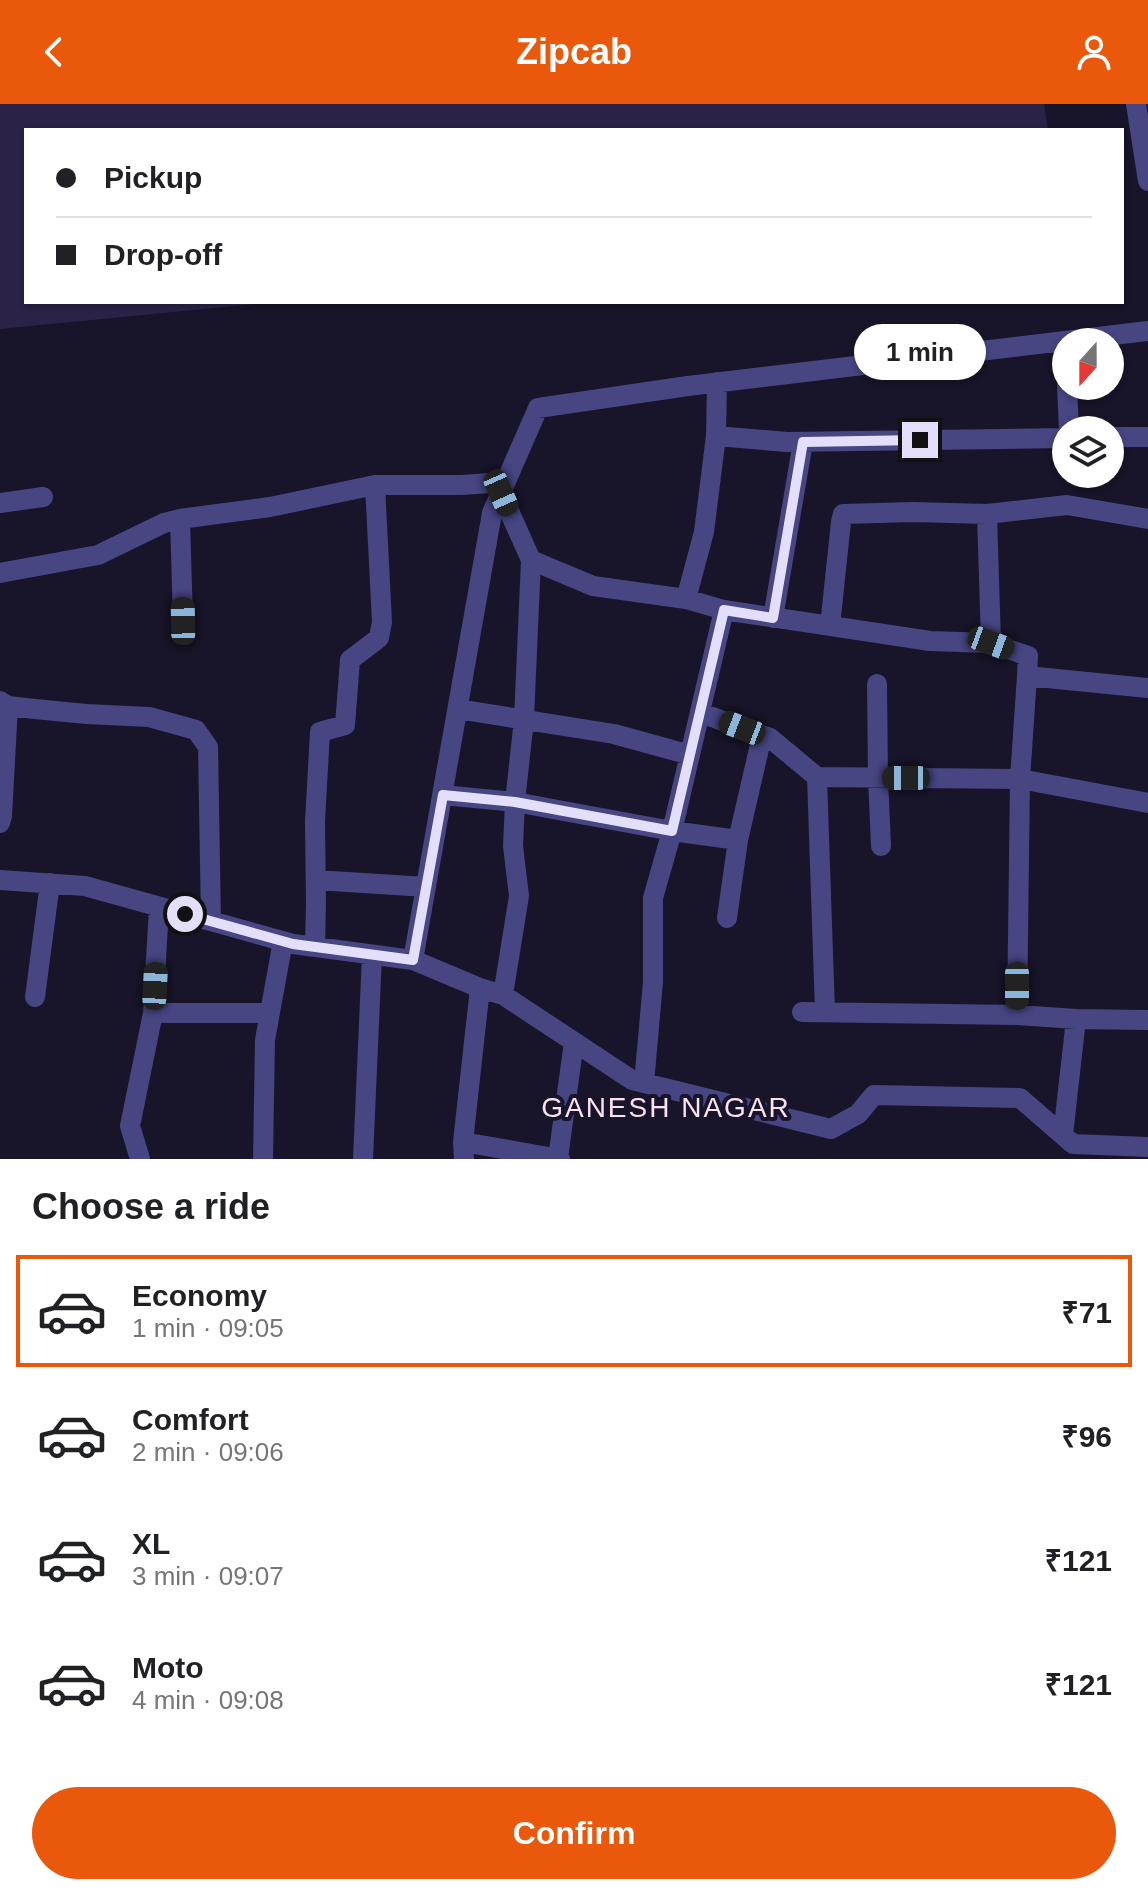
<!DOCTYPE html>
<html lang="en">
<head>
<meta charset="utf-8">
<style>
  :root { --surface:#fff; --page:#f2f2f2; --text:#202124; --muted:#757577; --line:#e0e0e0; --accent:#ea580c }
  body { margin:0; font-family:Helvetica,sans-serif; background:var(--page); color:var(--text); height:100vh; display:flex; flex-direction:column; font-size:30px; white-space:nowrap }
  * { box-sizing:border-box; margin:0 }
  p { font-size:26px; color:var(--muted) }
  .icon { flex:none; width:44px; height:44px; fill:none; stroke:currentColor; stroke-width:2; stroke-linecap:round; stroke-linejoin:round }
  .map { position:relative; height:1055px; overflow:hidden }
  .drawer { display:flex; flex-direction:column; background:var(--surface); flex:1 }
  .drawer>* { flex:none }
  .hud { position:absolute; left:24px; top:24px; width:1100px; height:176px; border-radius:0px; box-shadow:0 2px 6px #0004; display:grid; align-content:center; height:176px; padding:0 32px; background:var(--surface) }
  .needle { width:52px; rotate:201deg }
  .buttons { position:absolute; left:1052px; top:224px; display:grid; gap:16px }
  .buttons a { display:grid; place-items:center; width:72px; height:72px; border-radius:50%; background:var(--surface); box-shadow:0 2px 6px #0004; font-size:40px }
  .end { position:absolute; width:36px; height:36px; margin:-18px; border:10px solid #e3dffb; background:#111; box-shadow:0 0 0 4px #111 }
  .from { border-radius:50% }
  .bubble { position:absolute; height:56px; border-radius:28px; background:var(--surface); box-shadow:0 2px 6px #0004; font-size:26px; font-weight:800; line-height:56px; text-align:center }
  .car { position:absolute; width:24px; height:48px; margin:-24px -12px; border-radius:10px; box-shadow:0 0 6px 2px #0007; background:linear-gradient(#222 24%,#8ab4d8 0 40%,#222 0 76%,#8ab4d8 0 86%,#222 0) }
  .hud b { display:flex; align-items:center; gap:28px; height:76px; font-size:30px }
  .hud b+b { border-top:2px solid var(--line) }
  .hud i { width:20px; height:20px; background:var(--text) }
  ul { padding:0; list-style:none }
  li { display:flex; align-items:center; gap:24px; height:112px; margin:0 16px 12px; padding:0 16px; border:4px solid transparent; border-radius:0px }
  li div { flex:1 }
  li b { display:block; font-size:30px }
  li em { font-style:normal; font-weight:800 }
  li.current { border-color:var(--accent) }
  li>.icon { width:72px; height:72px; stroke-width:1.5 }
  h2 { padding:0 32px; font-size:36px; line-height:96px }
  .action { display:flex; gap:16px; margin-top:auto; padding:16px 32px }
  .action a { flex:1; height:92px; border-radius:48px; background:var(--accent); color:#fff; font-size:32px; font-weight:800; line-height:92px; text-align:center }
  header { display:flex; justify-content:space-between; align-items:center; height:104px; padding:0 32px; background:var(--accent); color:#fff; font-size:36px; font-weight:800 }
  .map>svg:first-child { display:block }
  .building { fill:#2a2247 }
  .lines { fill:none; stroke-linecap:round; stroke-linejoin:round }
  .minor { stroke:#474582; stroke-width:20 }
  .route { stroke:#e3dffb; stroke-width:10 }
  .labels { text-anchor:middle; dominant-baseline:central; stroke-width:8; stroke-linejoin:round; paint-order:stroke }
  .neighbourhood-label { font-size:28px; letter-spacing:2px; fill:#fbe1f2; stroke:#181429 }
</style>
</head>
<body>
<header><svg class="icon" aria-label="back" viewBox="0 0 24 24"><path d="M15 5l-7 7 7 7"/></svg>Zipcab<svg class="icon" aria-label="person" viewBox="0 0 24 24"><circle cx="12" cy="8" r="4"/><path d="M4 21q1-7 8-7t8 7"/></svg></header>
<div class="map">
<svg width="1148" height="1055" viewBox="0 0 1148 1055">
  <rect width="100%" height="100%" fill="#181429"/>
  <path class="building" d="M0,0H1044L1048,26H26V198H255V200L0,225Z"/>
  <g class="lines">
    <path class="minor" d="M1136,0L1148,77
      M1065,237L1066,267
      M1067,282L1069,326
      M716,332L787,338L1066,334
      M1110,333H1148
      M501,389L531,456L593,482L686,495L724,506L930,537L991,539L1028,552L1027,572L1148,584
      M0,399L43,393
      M987,410L991,539
      M180,415L183,517
      M0,469L98,451L164,419L180,415L270,403L375,381H461L506,378
      M686,495L704,428L716,332L717,278
      M773,514L803,338
      M830,522L841,418L843,410L913,408L987,410L1067,401L1148,415
      M877,580L878,674L881,742
      M0,597L8,602L35,605L86,610L149,613L196,626L208,643L211,817
      M458,605L614,630L690,651
      M701,609L770,634L817,673L1020,675L1148,699
      M817,673L825,908
      M443,691L515,698L672,727L738,736
      M0,719L2,712L8,602
      M0,776L85,782L293,840L413,856L480,884L503,891L632,976L831,1025L858,1010L874,991L1020,994L1073,1040L1148,1043
      M316,776L426,783
      M727,814L738,736L762,632
      M315,843L316,799L315,717L320,628L345,621L350,556L379,534L382,518L375,381
      M413,856L492,409L538,304L688,282L1148,227
      M503,891L519,792L513,742L515,698L524,615L531,456
      M35,893L50,779
      M802,908L1017,911L1076,915L1148,916
      M153,909H270
      M1017,911L1020,675L1027,572
      M644,979L653,878V794L672,727L724,506
      M1063,1031L1076,915
      M463,1038L560,1055
      M558,1054L574,938
      M140,1055L130,1022L153,909L159,803
      M263,1055L265,936L283,837
      M363,1055L372,851
      M464,1055L463,1038L480,884"/>
  </g>
  <g class="lines">
    <path class="route" d="M185,810L293,840L413,856L443,691L515,698L672,727L724,506L773,514L803,338L920,336"/>
  </g>
  <g class="labels">
    <g class="neighbourhood-label">
      <text x="666" y="1003">GANESH NAGAR</text>
    </g>
  </g>
</svg>
<div class="buttons">
<a><svg class="needle" viewBox="-14 -14 28 28"><path d="M0-13l5 13h-10z" fill="#e53935"/><path d="M0 13l5-13h-10z" fill="#757577"/></svg></a>
<a><svg class="icon" aria-label="layers" viewBox="0 0 24 24"><path d="M12 4l9 5-9 5-9-5zM3 14l9 5 9-5"/></svg></a>
</div>
<i class="end from" style="left:185px;top:810px"></i>
<i class="end" style="left:920px;top:336px"></i>
<div class="bubble" style="left:854px;top:220px;width:132px">1 min</div>
<i class="car" style="left:501px;top:389px;rotate:156deg"></i>
<i class="car" style="left:183px;top:517px;rotate:359deg"></i>
<i class="car" style="left:991px;top:539px;rotate:110deg"></i>
<i class="car" style="left:742px;top:624px;rotate:291deg"></i>
<i class="car" style="left:906px;top:674px;rotate:270deg"></i>
<i class="car" style="left:155px;top:882px;rotate:3deg"></i>
<i class="car" style="left:1017px;top:882px;rotate:180deg"></i>
<div class="hud">
<b><i class="from"></i>Pickup</b>
<b><i></i>Drop-off</b>
</div>
</div>
<section class="drawer">
<h2>Choose a ride</h2>
<ul>
<li class="current"><svg class="icon" aria-label="car" viewBox="0 0 24 24"><path d="M5 17H2v-5l4-1 3-4h7l3 4 3 1v5h-3M9 17h6M6 11h13"/><circle cx="7" cy="17" r="2"/><circle cx="17" cy="17" r="2"/></svg><div><b>Economy</b><p>1 min · 09:05</p></div><em>₹71</em></li>
<li><svg class="icon" aria-label="car" viewBox="0 0 24 24"><path d="M5 17H2v-5l4-1 3-4h7l3 4 3 1v5h-3M9 17h6M6 11h13"/><circle cx="7" cy="17" r="2"/><circle cx="17" cy="17" r="2"/></svg><div><b>Comfort</b><p>2 min · 09:06</p></div><em>₹96</em></li>
<li><svg class="icon" aria-label="car" viewBox="0 0 24 24"><path d="M5 17H2v-5l4-1 3-4h7l3 4 3 1v5h-3M9 17h6M6 11h13"/><circle cx="7" cy="17" r="2"/><circle cx="17" cy="17" r="2"/></svg><div><b>XL</b><p>3 min · 09:07</p></div><em>₹121</em></li>
<li><svg class="icon" aria-label="car" viewBox="0 0 24 24"><path d="M5 17H2v-5l4-1 3-4h7l3 4 3 1v5h-3M9 17h6M6 11h13"/><circle cx="7" cy="17" r="2"/><circle cx="17" cy="17" r="2"/></svg><div><b>Moto</b><p>4 min · 09:08</p></div><em>₹121</em></li>
</ul>
<div class="action"><a>Confirm</a></div>
</section>
</body>
</html>
